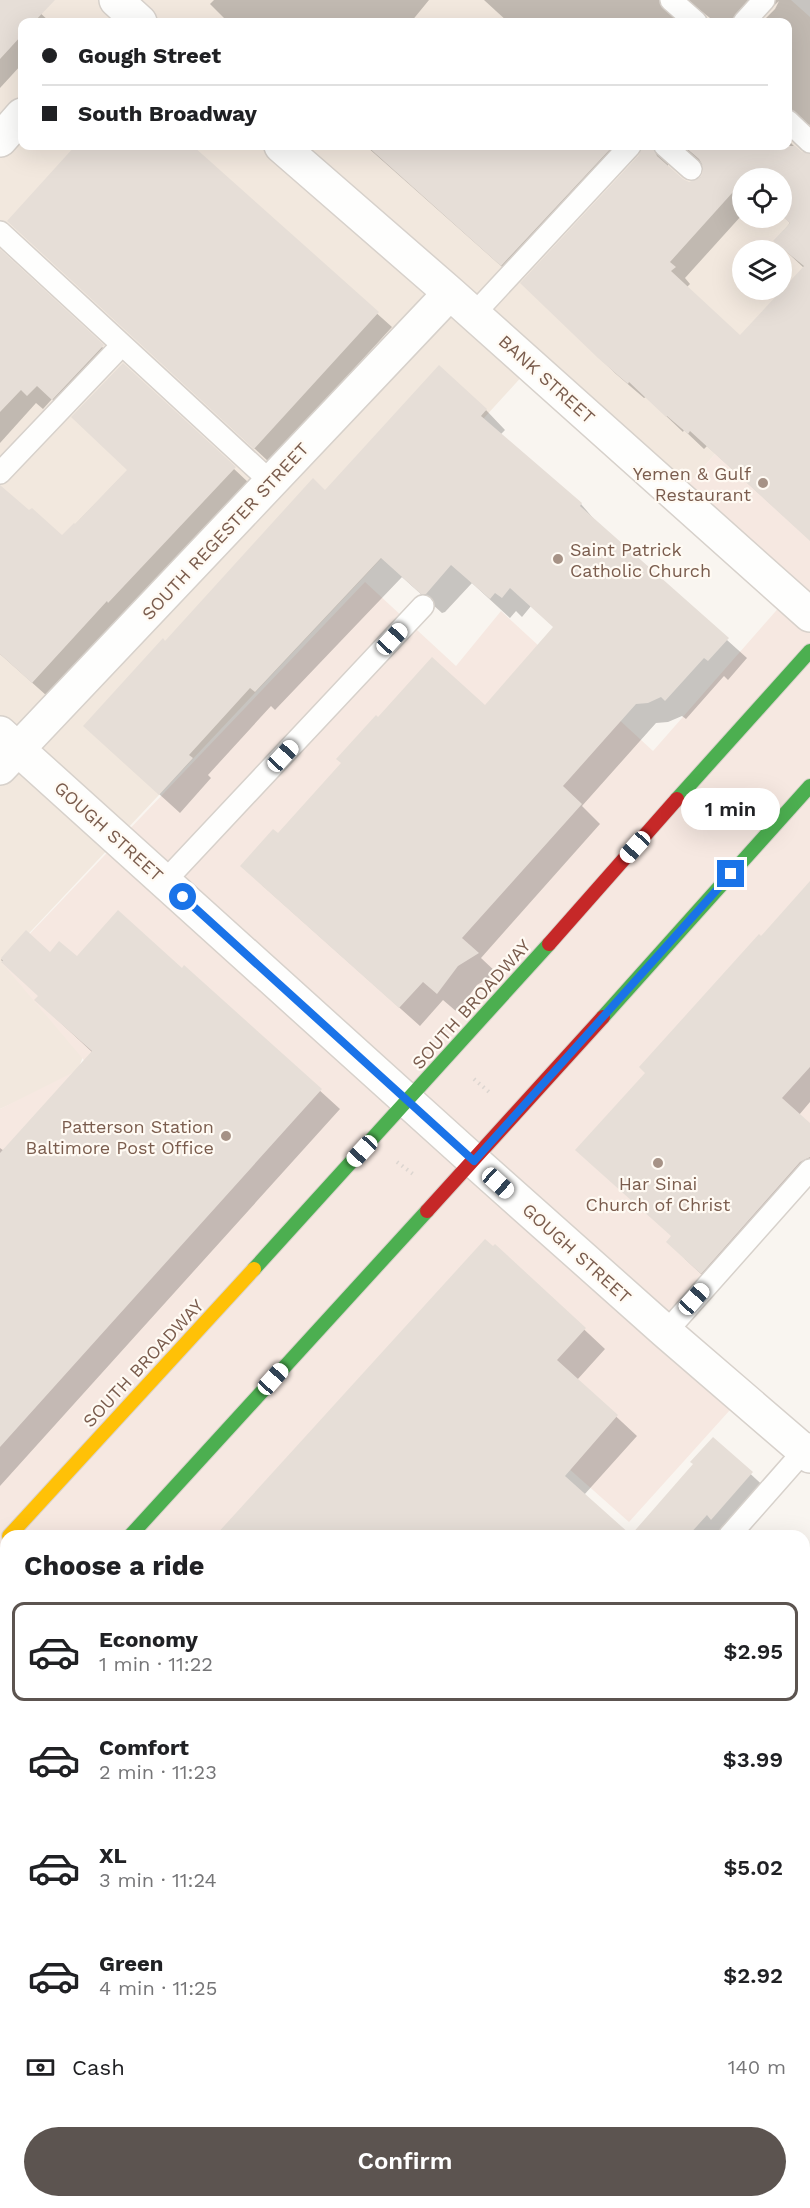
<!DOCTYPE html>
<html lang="en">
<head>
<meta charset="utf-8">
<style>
  :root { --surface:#fff; --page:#f6f6f6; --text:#202124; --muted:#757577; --line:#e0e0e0; --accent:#5c5450 }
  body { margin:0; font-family:"Work Sans",sans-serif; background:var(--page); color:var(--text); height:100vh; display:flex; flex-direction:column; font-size:22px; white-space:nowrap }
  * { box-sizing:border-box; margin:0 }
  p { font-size:20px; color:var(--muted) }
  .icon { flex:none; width:33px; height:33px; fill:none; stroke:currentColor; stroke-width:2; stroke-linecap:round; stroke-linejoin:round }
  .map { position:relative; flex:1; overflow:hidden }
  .drawer { position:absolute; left:0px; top:1530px; width:810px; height:678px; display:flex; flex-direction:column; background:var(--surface); border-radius:18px 18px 0 0; box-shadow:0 6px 24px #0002 }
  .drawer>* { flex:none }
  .guide { position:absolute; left:18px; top:18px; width:774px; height:132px; border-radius:12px; box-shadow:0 6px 24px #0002; display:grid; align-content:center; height:132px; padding:0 24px; background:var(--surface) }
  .controls { position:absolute; left:732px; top:168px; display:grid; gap:12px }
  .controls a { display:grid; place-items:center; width:60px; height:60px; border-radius:50%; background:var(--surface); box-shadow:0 6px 24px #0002; font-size:30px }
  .end { position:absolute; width:27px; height:27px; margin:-14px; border:8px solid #1a73e8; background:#fff; box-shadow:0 0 0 3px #fff }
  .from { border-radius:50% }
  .bubble { position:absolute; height:42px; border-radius:21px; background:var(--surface); box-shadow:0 6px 24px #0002; font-size:20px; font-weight:600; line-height:42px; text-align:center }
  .car { position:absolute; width:18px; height:36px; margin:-18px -9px; border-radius:8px; box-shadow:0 0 4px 2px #0007; background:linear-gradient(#fff 24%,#345 0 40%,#fff 0 76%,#345 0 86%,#fff 0) }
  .guide b { display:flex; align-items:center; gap:21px; height:57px; font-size:22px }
  .guide b+b { border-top:2px solid var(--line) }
  .guide i { width:15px; height:15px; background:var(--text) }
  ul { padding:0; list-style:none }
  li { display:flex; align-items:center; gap:18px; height:99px; margin:0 12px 9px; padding:0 12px; border:3px solid transparent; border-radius:12px }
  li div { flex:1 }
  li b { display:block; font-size:22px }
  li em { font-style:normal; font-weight:600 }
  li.on { border-color:var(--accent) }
  li>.icon { width:54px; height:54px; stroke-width:1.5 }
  h2 { padding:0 24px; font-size:27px; line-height:72px }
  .pay { display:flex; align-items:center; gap:15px; height:66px; padding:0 24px; font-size:22px }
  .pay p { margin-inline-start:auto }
  .primary-button { display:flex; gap:12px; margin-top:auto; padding:12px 24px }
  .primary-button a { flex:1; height:69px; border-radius:36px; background:var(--accent); color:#fff; font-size:24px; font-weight:600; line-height:69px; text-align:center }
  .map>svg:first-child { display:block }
  .residential { fill:#f2e8de; fill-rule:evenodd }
  .commercial { fill:#f6e8e1 }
  .shadow { fill:#0003; fill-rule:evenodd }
  .building { fill:#e6ded7; fill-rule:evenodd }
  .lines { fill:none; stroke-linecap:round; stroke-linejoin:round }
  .lane-casing { stroke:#d7d1cb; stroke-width:24 }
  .street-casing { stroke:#d7d1cb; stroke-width:36 }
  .fast-casing { stroke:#d9d2cb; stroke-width:16 }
  .slow-casing { stroke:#d9d2cb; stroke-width:16 }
  .jam-casing { stroke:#d9d2cb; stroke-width:16 }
  .path { stroke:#dcd5d0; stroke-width:4; stroke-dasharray:1.5 4.5; stroke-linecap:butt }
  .lane { stroke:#fefefd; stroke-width:21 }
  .street { stroke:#fefefd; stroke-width:33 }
  .fast { stroke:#4caf50; stroke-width:14 }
  .slow { stroke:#ffc107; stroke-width:14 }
  .jam { stroke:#c62828; stroke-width:14 }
  .route { stroke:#1a73e8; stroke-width:8 }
  .poi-dot { fill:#a69286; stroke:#fffaf3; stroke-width:2 }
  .labels { text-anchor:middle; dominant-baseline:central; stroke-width:4.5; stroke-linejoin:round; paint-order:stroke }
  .street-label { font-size:18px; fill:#7a5c4d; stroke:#fffaf3 }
  .poi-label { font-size:18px; fill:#7a5c4d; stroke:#fffaf3; text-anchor:end }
</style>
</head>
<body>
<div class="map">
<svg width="810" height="2208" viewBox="0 0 810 2208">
  <rect width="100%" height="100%" fill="#f9f5f0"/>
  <path class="residential" d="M0,0H791L810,17V261L715,454L672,503L525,373L391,520V548L2,962L87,1047L76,1074L0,1109ZM22,22H788V146H22ZM742,178H782V218H742ZM742,250H782V290H742Z"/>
  <path class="commercial" d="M810,261V1173L674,1324L748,1390L629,1522L532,1436L460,1536H6V2039L0,2046V1109L88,1065L2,963L365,582L456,666L501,611L653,751L782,604L672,503L715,454Z"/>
  <path class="shadow" d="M0,0H26L50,22H22V64L0,88Z
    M214,0H429L411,22H228L210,4Z
    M484,0H810V125L807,124L795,127L791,135V143L801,153L810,156V540L707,446L704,449L684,430L683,432L646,397L644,398L616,374L538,299L641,155L642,150L637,153L518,281L366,146H788V22H762L775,9L779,1L757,22H709L710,18L691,3L682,4L674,13L676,22H508ZM678,149H685L704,166L705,173L696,182L689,183L682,180L668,167V159ZM742,178H782V215L790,223L775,241L804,268L740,337L686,288L690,284L685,278L742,215Z
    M77,146H190L392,327L269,462L9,221Z
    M0,251L117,361L67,413L52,399L43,409L36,403L0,443Z
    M123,365L249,483L123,616L122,615L47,696L0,654V493L63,537L128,470Z
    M486,410L505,430L500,435L581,504L599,525L747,658L728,680L724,676L686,719L682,716L668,722L656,723L582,806L600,824L481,958L497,973L477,985L457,1012L443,1000L420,1026L262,885L278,835L485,707L555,628L531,606L522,617L516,611L510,618L472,583L445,612L442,613L402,577L275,710L271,706L208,775L211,778L180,813L105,745L165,643L325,492Z
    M810,883V1102L799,1115L810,1125V1186L718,1290L685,1259L672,1237L647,1073Z
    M26,932L50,954L182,970L184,967L340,1109L0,1486V1148L4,1151L93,1053L36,1000L39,996L1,960Z
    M495,1246L605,1349L577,1380L637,1436L584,1495L630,1536H218Z
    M713,1439L771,1493L725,1536H632L695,1464Z
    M6,1767V1996L0,1991V1774Z"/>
  <path class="building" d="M0,0H55L34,22H22V35L0,59Z
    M75,146H193L379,312L254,449L7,221Z
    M367,146H613L501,266Z
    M642,146H653L657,156L683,179L689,182L700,178L703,172V166L699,159L684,146H795L802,152L810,154V541L690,431L688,434L667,416L666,417L629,382L628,384L598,358L520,283L639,155ZM742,178H782V216L790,223L773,241L804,266L740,335L671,271L676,267L670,262L742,182Z
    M0,249L104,345L52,400L37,386L27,396L21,390L0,412Z
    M123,363L236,467L108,603L107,601L32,683L0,654V485L29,510L32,508L62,535L74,523L75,524L127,470L71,417Z
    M439,365L487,409L481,416L582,503L580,506L729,638L708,661L704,658L665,701L661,697L648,703L636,704L563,786L582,804L462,938L479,953L458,966L437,994L423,982L399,1008L240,866L273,829L278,833L341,763L336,759L376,715L378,717L432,657L485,705L553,627L510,588L502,598L495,593L490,599L451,565L426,594H421L381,558L255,692L250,688L189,755L193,758L159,795L83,726L163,638L165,641L313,478L325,490Z
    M810,881V1067L782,1098L810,1123V1157L800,1162L701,1274L666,1242L671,1236L575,1150L645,1073L639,1067L759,934L761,936Z
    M118,910L182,968L184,965L322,1089L0,1447V1153L92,1051L34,1000L38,996L1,962L3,961L1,958L26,930L50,952L59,941L77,956Z
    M485,1239L493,1246L495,1244L586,1328L557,1360L618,1415L565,1476L631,1535L693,1464L690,1462L713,1437L753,1472L711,1520L707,1515L688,1536H215Z"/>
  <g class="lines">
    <defs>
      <path id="lane" d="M671,0L696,22
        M744,22L764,0
        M788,121L810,142
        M665,146L691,169
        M0,232L271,482
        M474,314L630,146
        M0,473L122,345
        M165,881L423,606
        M666,1332L810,1170
        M729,1536L810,1444
        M804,2105L810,2110
        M124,2208L129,2202"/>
      <path id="street" d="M116,0L140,22
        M0,140L22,115
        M281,146L450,293L810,615
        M0,733L474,1161L666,1332L810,1456
        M0,768L450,293
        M804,2054L810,2047
        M669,2208L674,2202"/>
      <path id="fast" d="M677,799L810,651
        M603,1017L810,786
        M254,1269L549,944
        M130,1536L427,1211
        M0,1679L6,1673
        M158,2202L164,2208"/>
      <path id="slow" d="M9,1536L254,1269
        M0,2061L6,2067"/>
      <path id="jam" d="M549,944L677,799
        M427,1211L603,1017"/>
    </defs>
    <use href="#lane" class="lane-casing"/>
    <use href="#street" class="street-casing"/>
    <use href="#fast" class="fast-casing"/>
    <use href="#slow" class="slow-casing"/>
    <use href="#jam" class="jam-casing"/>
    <path class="path" d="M474,1079L489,1092
      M397,1162L413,1174"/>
    <use href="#lane" class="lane"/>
    <use href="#street" class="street"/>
    <use href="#fast" class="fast"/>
    <use href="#slow" class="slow"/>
    <use href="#jam" class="jam"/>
  </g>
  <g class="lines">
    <path class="route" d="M183,897L474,1161L731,874"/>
  </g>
  <g class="poi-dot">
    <circle cx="763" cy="483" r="6"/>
    <circle cx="558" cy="559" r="6"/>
    <circle cx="226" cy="1136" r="6"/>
    <circle cx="658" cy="1163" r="6"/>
  </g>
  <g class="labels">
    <g class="street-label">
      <text transform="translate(547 379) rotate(42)">BANK STREET</text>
      <text transform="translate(225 531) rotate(-47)">SOUTH REGESTER STREET</text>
      <text transform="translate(109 831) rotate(42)">GOUGH STREET</text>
      <text transform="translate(471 1004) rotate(-48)">SOUTH BROADWAY</text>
      <text transform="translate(577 1253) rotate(42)">GOUGH STREET</text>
      <text transform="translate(143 1363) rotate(-47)">SOUTH BROADWAY</text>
    </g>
    <g class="poi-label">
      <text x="751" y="473">Yemen &amp; Gulf<tspan x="751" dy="21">Restaurant</tspan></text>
      <text x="570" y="549" text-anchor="start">Saint Patrick<tspan x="570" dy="21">Catholic Church</tspan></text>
      <text x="214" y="1126">Patterson Station<tspan x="214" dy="21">Baltimore Post Office</tspan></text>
      <text x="658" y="1183" text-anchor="middle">Har Sinai<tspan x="658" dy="21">Church of Christ</tspan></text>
    </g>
  </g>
</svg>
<div class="controls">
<a><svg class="icon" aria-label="locate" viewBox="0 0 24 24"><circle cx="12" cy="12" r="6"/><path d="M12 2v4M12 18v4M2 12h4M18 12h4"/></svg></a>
<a><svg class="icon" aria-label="layers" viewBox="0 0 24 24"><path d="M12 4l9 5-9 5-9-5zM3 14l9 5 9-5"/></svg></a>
</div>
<i class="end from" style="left:183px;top:897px"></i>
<i class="end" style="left:731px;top:874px"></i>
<div class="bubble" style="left:681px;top:788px;width:99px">1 min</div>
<i class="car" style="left:392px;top:639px;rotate:43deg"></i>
<i class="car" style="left:283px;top:756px;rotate:43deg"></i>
<i class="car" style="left:635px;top:847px;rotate:222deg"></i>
<i class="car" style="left:362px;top:1151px;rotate:223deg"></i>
<i class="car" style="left:498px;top:1183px;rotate:132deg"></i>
<i class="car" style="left:694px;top:1299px;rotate:42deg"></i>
<i class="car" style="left:273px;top:1379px;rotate:42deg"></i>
<div class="guide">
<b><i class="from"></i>Gough Street</b>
<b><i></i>South Broadway</b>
</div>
<section class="drawer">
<h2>Choose a ride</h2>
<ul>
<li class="on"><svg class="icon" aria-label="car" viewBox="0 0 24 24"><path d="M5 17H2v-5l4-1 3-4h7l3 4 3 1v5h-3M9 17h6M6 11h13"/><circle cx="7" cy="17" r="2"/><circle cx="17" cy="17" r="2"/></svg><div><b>Economy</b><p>1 min · 11:22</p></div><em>$2.95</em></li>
<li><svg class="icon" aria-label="car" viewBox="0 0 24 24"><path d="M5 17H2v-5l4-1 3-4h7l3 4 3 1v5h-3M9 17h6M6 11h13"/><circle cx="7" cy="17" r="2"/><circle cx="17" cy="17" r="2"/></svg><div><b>Comfort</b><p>2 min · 11:23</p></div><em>$3.99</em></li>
<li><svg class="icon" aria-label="car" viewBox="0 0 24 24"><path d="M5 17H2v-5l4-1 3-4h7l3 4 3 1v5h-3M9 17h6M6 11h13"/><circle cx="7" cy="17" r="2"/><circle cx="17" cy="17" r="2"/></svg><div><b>XL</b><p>3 min · 11:24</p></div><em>$5.02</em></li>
<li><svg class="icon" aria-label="car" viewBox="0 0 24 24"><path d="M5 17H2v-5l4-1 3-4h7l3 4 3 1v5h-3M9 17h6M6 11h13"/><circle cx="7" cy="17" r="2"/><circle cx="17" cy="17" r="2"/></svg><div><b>Green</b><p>4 min · 11:25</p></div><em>$2.92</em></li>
</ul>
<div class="pay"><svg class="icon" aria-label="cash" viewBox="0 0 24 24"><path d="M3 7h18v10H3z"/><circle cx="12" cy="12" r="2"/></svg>Cash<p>140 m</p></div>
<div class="primary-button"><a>Confirm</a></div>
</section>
</div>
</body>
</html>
